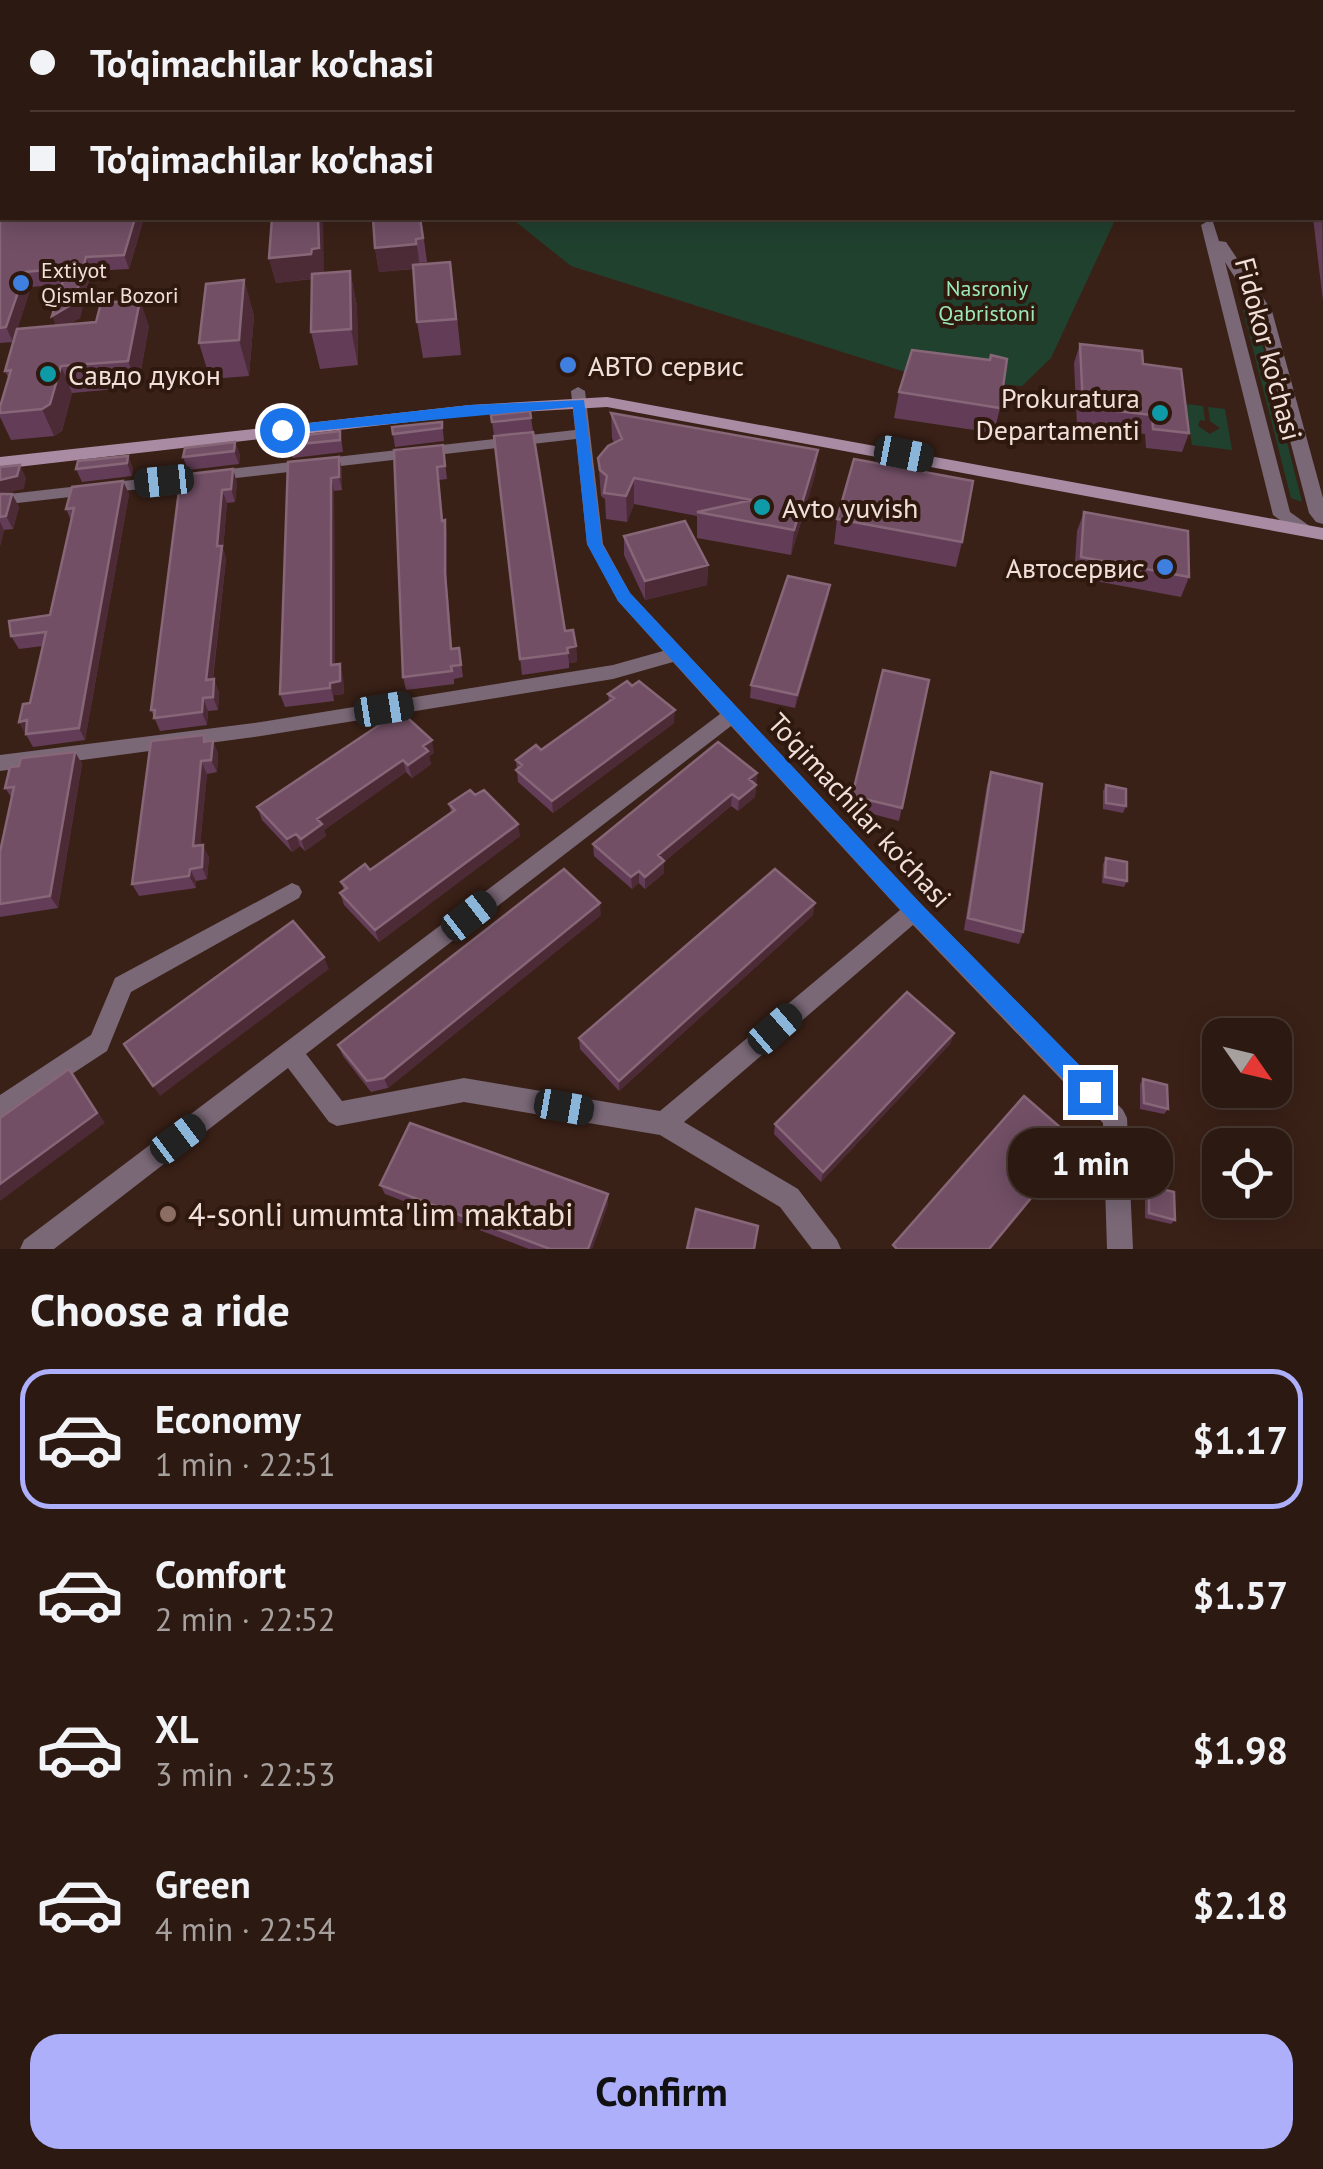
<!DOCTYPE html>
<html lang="en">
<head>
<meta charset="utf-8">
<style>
  :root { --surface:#2c1911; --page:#34221a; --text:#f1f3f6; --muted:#a6a09f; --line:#483831; --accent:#adaffb }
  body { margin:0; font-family:"PT Sans",sans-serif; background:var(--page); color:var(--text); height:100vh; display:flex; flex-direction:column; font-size:38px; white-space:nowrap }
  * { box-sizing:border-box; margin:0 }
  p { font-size:32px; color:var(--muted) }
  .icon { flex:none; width:55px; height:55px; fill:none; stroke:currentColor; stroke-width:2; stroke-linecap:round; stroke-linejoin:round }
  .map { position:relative; height:1249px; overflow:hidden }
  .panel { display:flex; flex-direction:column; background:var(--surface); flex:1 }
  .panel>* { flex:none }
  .banner { position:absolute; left:0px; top:0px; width:1325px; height:220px; box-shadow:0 5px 25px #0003,0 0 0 2px var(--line); display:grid; align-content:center; height:220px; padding:0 30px; background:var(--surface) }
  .needle { width:65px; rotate:124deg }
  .tools { position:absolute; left:1202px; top:1018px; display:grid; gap:20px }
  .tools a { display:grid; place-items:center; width:90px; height:90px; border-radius:20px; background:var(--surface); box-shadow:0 5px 25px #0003,0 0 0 2px var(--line); font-size:50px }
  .end { position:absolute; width:45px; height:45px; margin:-22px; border:12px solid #1a73e8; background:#fff; box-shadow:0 0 0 5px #fff }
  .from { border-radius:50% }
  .bubble { position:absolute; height:70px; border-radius:30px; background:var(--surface); box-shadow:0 5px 25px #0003,0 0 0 2px var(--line); font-size:32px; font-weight:700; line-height:70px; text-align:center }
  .car { position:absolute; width:30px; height:60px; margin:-30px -15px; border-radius:12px; box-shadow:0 0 8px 2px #0007; background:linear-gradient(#222 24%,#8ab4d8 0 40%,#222 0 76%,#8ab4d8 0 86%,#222 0) }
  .banner b { display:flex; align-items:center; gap:35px; height:95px; font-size:38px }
  .banner b+b { border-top:2px solid var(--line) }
  .banner i { width:25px; height:25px; background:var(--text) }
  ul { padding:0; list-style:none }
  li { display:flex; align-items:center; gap:30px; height:140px; margin:0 20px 15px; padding:0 10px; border:5px solid transparent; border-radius:30px }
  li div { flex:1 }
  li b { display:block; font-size:38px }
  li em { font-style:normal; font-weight:700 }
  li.on { border-color:var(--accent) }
  li>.icon { width:90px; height:90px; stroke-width:1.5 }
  h2 { padding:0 30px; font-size:45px; line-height:120px }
  .primary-button { display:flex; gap:20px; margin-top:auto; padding:20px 30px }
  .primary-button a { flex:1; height:115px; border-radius:30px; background:var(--accent); color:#111; font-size:40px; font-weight:700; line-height:115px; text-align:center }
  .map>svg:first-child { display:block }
  .green { fill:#21412f }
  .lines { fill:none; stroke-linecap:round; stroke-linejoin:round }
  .minor { fill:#7a6877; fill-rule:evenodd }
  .tertiary { fill:#7a6877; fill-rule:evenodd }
  .secondary { fill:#a98ca4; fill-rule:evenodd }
  .wall { fill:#633d57 }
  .shaded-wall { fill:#4c2b37 }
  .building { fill:#724f65; stroke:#866677; stroke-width:2.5 }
  .route { fill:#1a73e8 }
  .shop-dot { fill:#3f7fe0; stroke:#2f180e; stroke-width:4 }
  .culture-dot { fill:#0f9aa8; stroke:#2f180e; stroke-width:4 }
  .education-dot { fill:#8d6e63; stroke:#2f180e; stroke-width:4 }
  .labels { text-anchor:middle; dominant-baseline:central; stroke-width:8; stroke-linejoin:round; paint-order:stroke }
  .far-poi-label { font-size:22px; fill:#f1e0d9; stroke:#2f180e; text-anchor:start }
  .far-park-label { font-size:22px; fill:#9be8b9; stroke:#2f180e }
  .street-label { font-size:28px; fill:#f1e0d9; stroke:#2f180e }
  .poi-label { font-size:28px; fill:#f1e0d9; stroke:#2f180e; text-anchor:start }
  .near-poi-label { font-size:32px; fill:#f1e0d9; stroke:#2f180e; text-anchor:start }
</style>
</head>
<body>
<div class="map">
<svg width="1323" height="1249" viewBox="0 0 1323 1249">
  <rect width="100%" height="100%" fill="#3a2117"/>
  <path class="green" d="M511,218H1116L1051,358L1022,386L921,377L571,266Z
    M1248,308L1254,311L1302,502L1291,498L1243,310Z
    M1186,404L1203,406L1205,421L1200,420L1198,426L1210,434L1220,428L1210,421L1208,407L1225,409L1232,450L1192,445Z"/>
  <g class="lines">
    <path class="minor" d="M1256,0H1266V2H1257Z
      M1322,34H1323V40H1322Z
      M0,96H2V102H0Z
      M578,387L585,391L603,544L630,593L921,904L1123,1110L1127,1118L1133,1249H1107L1103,1123L913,925L684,1122L798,1189L837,1240L841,1249H812L780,1207L660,1135L464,1102L337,1126L329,1122L288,1068L54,1249H20L24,1240L720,714L673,662L613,679L261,736L0,771V755L261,722L613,665L663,651L618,601L587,544L576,439L0,505V495L575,430L571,391ZM731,726L900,910L660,1111L464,1078L342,1101L306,1054Z
      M292,883L299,886L302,892L299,898L131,992L107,1051L0,1121V1095L91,1035L115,978Z"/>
    <path class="tertiary" d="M1208,221L1213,222L1219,241L1226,242L1272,311L1323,498V524L1316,522L1309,513L1256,311L1225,262L1290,512L1318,532L1316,536H1302L1273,515L1201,225Z"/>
    <path class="secondary" d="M607,397L1323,528V540L607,407L470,415L0,469V457L470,405Z"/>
  </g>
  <path class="wall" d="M1322,150L1323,301L1313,218H1322Z
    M0,164L2,218H144L129,269L91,271L80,318L69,324L149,326L138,387L72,393L62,431L54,436L11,440L0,417V407L9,379L5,371L55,326L62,284L31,287L13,342L0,343Z
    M421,218L427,262L419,263L420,264L455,297L461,355L423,358L417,322L413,269L379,272L375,248Z
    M269,258L324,272L317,273L350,271L357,306L358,365L320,369L311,332L312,279L276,283Z
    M244,280L254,316L249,376L210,379L199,343Z
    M1080,344L1143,364L1189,433L1182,452L1146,448L1145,434L1077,426L1074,363Z
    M899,392L1000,408L994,433L894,418Z
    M530,411L533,431L494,435L491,415Z
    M611,413L818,450L815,475L791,555L697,538V516L634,504L627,522L606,519L605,499L601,496L600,483L598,458L614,443L612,438Z
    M442,422L444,441L395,447L393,434Z
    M340,431L343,452L293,458L289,445Z
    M494,436L565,631L576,646L577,662L569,663V668L522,675Z
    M235,442L240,455L239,464L188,470L183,457Z
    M443,445L447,479L439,480L443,520L447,533V586L452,648H459L463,677L454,679V684L406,690L403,677L394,450Z
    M128,456L133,469L132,476L82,482L76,469Z
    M288,462L342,470V490L334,491L335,664L343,677L344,694L334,695V701L285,707L280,694Z
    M181,475L237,482L235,502L227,503L223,549L226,559L213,679L219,692L218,710L208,711L207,725L160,731L151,710Z
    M123,481L129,494L85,740L33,747L19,722L30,703L43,646L19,649L11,636L50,615L71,520L66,509Z
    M0,494H12L19,507L13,529L4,530L0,546Z
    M1084,512L1189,577L1181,597L1074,577L1077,531Z
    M837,519L962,542L956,567L834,544Z
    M624,536L708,565L707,585L645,600L624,555Z
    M830,585L828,598L795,708L750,698L751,685Z
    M929,680L899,821L850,808L852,796Z
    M608,694L674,723L553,813L518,782L516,760L541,750L609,702Z
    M400,711L434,753L429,756L431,764L412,778L406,772L324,830L326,836L305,851L300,846L292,852L262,820L257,807Z
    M207,741L218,753L217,772L207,774L200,845L209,857L207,879L196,881V888L139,896L132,884Z
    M75,752L82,764L58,908L0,917V852L12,798L5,788L19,766Z
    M991,772L1023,932L1019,944L964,930L987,785Z
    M757,773L755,797L738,811L731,806L664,862V873L645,889L639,883L632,889L594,856L593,844Z
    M1106,785L1126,806L1123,813L1103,809V791Z
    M449,804L520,836L379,942L344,905L340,893L344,890L341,882L370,870L451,812Z
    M1106,858L1127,881L1124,887L1102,883L1103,864Z
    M601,915L388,1088L371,1092L343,1056L338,1045Z
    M813,915L619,1091L580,1049L579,1038Z
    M954,1033L950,1044L821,1182L774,1134L775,1124Z
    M1143,1079L1168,1109L1164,1114L1140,1109V1084Z
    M380,1185L608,1204L592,1249H529L385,1194Z
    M1149,1186L1175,1220L1171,1224L1145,1218V1191Z"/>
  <path class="shaded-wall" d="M135,218H144L129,269L124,255Z
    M318,218H323L324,272L317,273V278L276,283L269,258Z
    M416,239L420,268L379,272L375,248Z
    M86,257L91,271L80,318L58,331L52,316Z
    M350,271L357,306L358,365L351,329Z
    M25,272L31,287L13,342L6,327Z
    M244,280L254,316L249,376L239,340Z
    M140,300L149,326L138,387L128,361Z
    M61,366L72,393L62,431L54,436L42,409Z
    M235,442L240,455L239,464L234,451Z
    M818,450L815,475L791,555L794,530Z
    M128,456L133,469L132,476L127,463Z
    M339,457L342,470V490L339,477Z
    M20,465L26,478L24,489L0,494V480Z
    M233,469L237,482L235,502L231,489Z
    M331,478L334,491L335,678L331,665Z
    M634,478V504L627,522L626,496Z
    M123,481L129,494L85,740L79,728Z
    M222,490L227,503L223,549L226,559L211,693L206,680Z
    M12,494L19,507L13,529L6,516Z
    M445,520L447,533V586L453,662L445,573Z
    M0,522L4,530L0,546Z
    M708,565L707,585L645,600V581Z
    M830,585L828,598L795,708L797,695Z
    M576,646L577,662L569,663L567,648Z
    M340,664L343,677L344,694L334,695V701L330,683Z
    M214,679L219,692L218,710L213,697Z
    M203,698L208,711L207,725L202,712Z
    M675,710L674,723L553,813L552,801Z
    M27,720L26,734L19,722Z
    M213,740L218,753L217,772L211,760Z
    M432,740L434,753L429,756L431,764L412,778L408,765L423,746Z
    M75,752L82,764L58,908L50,896Z
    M403,760L406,772L324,830L326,836L305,851L301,839L317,819Z
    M201,761L207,774L199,858L193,846Z
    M757,773L755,797L738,811L739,799L749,779Z
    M732,794L731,806L664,862V873L645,889V877L658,855Z
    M518,824L520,836L379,942L375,930Z
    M296,834L300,846L292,852L287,839Z
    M203,845L209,857L207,879L202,867Z
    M190,869L196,881V888L189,876Z
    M639,871V883L632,889L631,877Z
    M600,903L601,915L388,1088L384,1078Z
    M815,903L813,915L619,1091V1081Z
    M324,957L329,969L160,1096L153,1086Z
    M954,1033L950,1044L821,1182L823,1172Z
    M69,1069L105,1123L0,1201V1184Z
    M1077,1142L1071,1152L991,1249H989Z
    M608,1194V1204L592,1249H588Z"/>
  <path class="building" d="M0,0H38L36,2H2V80H0Z
    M150,0H179L177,2H148Z
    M318,0H346V2H318Z
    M502,0H557L559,2H503Z
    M658,0H707L709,2H660Z
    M1026,0H1067V2H1026Z
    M2,163V218H135L124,255L86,257L74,303L52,316L67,268L25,272L6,327L0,328V164Z
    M272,218H318L319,248L312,249L311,254L269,258Z
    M373,218H420L423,238L416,239V244L375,248Z
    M450,262L456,319L417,322L413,265Z
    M350,271L351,329L311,332L312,274Z
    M244,280L239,340L199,343L206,284Z
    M140,300L128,361L61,366L50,404L42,409L0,413V407L11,370L5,371L17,329L96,322L101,303Z
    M1080,344L1142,351L1143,364L1181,369L1189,433L1153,429L1152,415L1083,407Z
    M912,350L990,360L991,355L1007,359L1000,408L899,392Z
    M530,411L531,418L492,422L491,415Z
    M611,413L818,450L794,530L697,512L752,500L634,478L626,496L604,493L607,476L600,470L598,458L608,446L622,439Z
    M442,422V428L393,434L392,427Z
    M340,431V440L289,445L290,437Z
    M533,432L565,631L573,630L576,646L567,648L568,653L520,659L494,436Z
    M235,442L234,451L183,457L185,448Z
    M443,445L445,466L437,467L442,521L445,520V573L451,649L459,648L461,665L451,666L452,671L403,677L394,450Z
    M128,456L127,463L76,469L78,461Z
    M339,457V477L331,478V665L340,664V681L330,683V688L280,694L288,462Z
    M854,459L973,481L962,542L837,519Z
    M20,465L17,476L0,480V467Z
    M233,469L231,489L222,490L217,546H222L206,680L214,679L213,697L203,698L202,712L154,718L155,710H151L181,475Z
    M123,481L79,728L26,734L27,720L19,722L23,704L30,703L46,632L11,636L9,621L50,615L74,508L66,509L72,487Z
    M0,494H12L6,516L0,517Z
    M1084,512L1188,531L1189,577L1081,557Z
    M685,521L708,565L645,581L624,536Z
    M788,576L830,585L797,695L751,685Z
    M883,670L929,680L902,808L852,796Z
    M627,681L632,686L639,681L675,710L552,801L516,770L522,765L516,760L536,745L541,750L614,698L608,694Z
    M400,711L432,740L423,746L428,751L408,765L403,760L317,819L322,824L301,839L296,834L287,839L257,807Z
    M204,735V742L213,740L211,760L201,761L193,846L203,845L202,867L190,869L189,876L132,884L151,741Z
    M718,742L757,773L749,779L756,785L739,799L732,794L658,855L664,861L645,877L639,871L631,877L593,844Z
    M75,752L50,896L0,904V852L14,787L5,788L10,767L19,766L21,758Z
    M991,772L1042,784L1023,932L968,918Z
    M1106,785L1126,789V806L1106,803Z
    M470,790L475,795L484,790L518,824L375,930L340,893L347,888L341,882L365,864L370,870L455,810L449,804Z
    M1106,858L1127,862V881L1105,877Z
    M564,869L600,903L384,1078L367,1081L338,1045Z
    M775,869L815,903L619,1081L579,1038Z
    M293,921L324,957L153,1086L124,1044Z
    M907,992L954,1033L823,1172L775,1124Z
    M69,1069L97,1113L0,1184V1118Z
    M1143,1079L1167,1085L1168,1109L1144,1103Z
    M1024,1096L1077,1142L989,1249H897L893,1245Z
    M410,1123L608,1194L588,1249H550L380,1185Z
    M1149,1186L1174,1192L1175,1220L1149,1213Z
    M696,1209L758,1226L754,1249H687Z"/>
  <path class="route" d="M584,400L602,544L630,593L921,904L1098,1084L1101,1092L1098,1099L1090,1103L1083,1099L907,917L618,601L587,544L573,407L282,434L275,430L282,426L470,405Z"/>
  <g class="shop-dot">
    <circle cx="21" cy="283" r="10"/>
    <circle cx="568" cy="365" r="10"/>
    <circle cx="1165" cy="567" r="10"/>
  </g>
  <g class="culture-dot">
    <circle cx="48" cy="374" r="10"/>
    <circle cx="1160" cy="413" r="10"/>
    <circle cx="762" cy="507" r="10"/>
  </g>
  <circle class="education-dot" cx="168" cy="1214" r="10"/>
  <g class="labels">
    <g class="far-poi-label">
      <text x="41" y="270">Extiyot<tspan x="41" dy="25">Qismlar Bozori</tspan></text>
    </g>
    <g class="far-park-label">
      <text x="987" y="288">Nasroniy<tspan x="987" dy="25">Qabristoni</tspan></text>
    </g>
    <g class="street-label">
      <text transform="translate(1269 349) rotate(75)">Fidokor ko'chasi</text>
      <text transform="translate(860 810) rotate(47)">To'qimachilar ko'chasi</text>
    </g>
    <g class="poi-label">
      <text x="588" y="365">АВТО сервис</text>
      <text x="68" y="374">Cавдо дукон</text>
      <text x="1140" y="397" text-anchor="end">Prokuratura<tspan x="1140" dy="32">Departamenti</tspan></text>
      <text x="782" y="507">Avto yuvish</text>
      <text x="1145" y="567" text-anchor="end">Автосервис</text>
    </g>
    <g class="near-poi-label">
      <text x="188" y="1214">4-sonli umumta'lim maktabi</text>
    </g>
  </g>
</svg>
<div class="tools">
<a><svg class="needle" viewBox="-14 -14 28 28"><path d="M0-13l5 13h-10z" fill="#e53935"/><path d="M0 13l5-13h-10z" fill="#a6a09f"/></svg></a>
<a><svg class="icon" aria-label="locate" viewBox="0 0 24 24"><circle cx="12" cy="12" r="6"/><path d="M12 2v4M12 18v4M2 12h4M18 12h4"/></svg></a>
</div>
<i class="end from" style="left:282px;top:430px"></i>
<i class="end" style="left:1090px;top:1092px"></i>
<div class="bubble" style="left:1008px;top:1128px;width:165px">1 min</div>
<i class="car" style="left:904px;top:454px;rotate:101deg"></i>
<i class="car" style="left:164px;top:481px;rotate:264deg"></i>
<i class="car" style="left:384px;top:709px;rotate:81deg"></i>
<i class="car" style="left:469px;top:916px;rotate:52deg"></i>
<i class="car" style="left:775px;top:1029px;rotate:49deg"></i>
<i class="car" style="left:564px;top:1107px;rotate:100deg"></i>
<i class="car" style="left:178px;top:1139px;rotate:53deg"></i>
<div class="banner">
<b><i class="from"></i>To'qimachilar ko'chasi</b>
<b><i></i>To'qimachilar ko'chasi</b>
</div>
</div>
<section class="panel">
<h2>Choose a ride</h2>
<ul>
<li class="on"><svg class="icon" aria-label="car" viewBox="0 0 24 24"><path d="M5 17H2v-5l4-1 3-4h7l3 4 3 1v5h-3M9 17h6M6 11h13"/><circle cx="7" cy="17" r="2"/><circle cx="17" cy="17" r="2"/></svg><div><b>Economy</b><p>1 min · 22:51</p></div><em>$1.17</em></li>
<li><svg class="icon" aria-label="car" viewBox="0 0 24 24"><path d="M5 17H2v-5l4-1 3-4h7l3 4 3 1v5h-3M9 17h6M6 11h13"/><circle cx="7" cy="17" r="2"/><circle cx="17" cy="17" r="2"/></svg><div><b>Comfort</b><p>2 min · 22:52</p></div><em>$1.57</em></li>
<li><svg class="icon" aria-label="car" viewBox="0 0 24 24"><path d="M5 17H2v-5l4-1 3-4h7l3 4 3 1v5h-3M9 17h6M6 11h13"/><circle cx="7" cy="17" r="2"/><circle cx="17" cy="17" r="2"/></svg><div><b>XL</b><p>3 min · 22:53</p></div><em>$1.98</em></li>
<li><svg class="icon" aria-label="car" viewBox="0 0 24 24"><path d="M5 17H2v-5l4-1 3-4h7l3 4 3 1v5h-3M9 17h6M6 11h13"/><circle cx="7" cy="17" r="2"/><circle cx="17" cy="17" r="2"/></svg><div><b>Green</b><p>4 min · 22:54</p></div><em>$2.18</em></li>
</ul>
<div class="primary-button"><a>Confirm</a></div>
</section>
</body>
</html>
